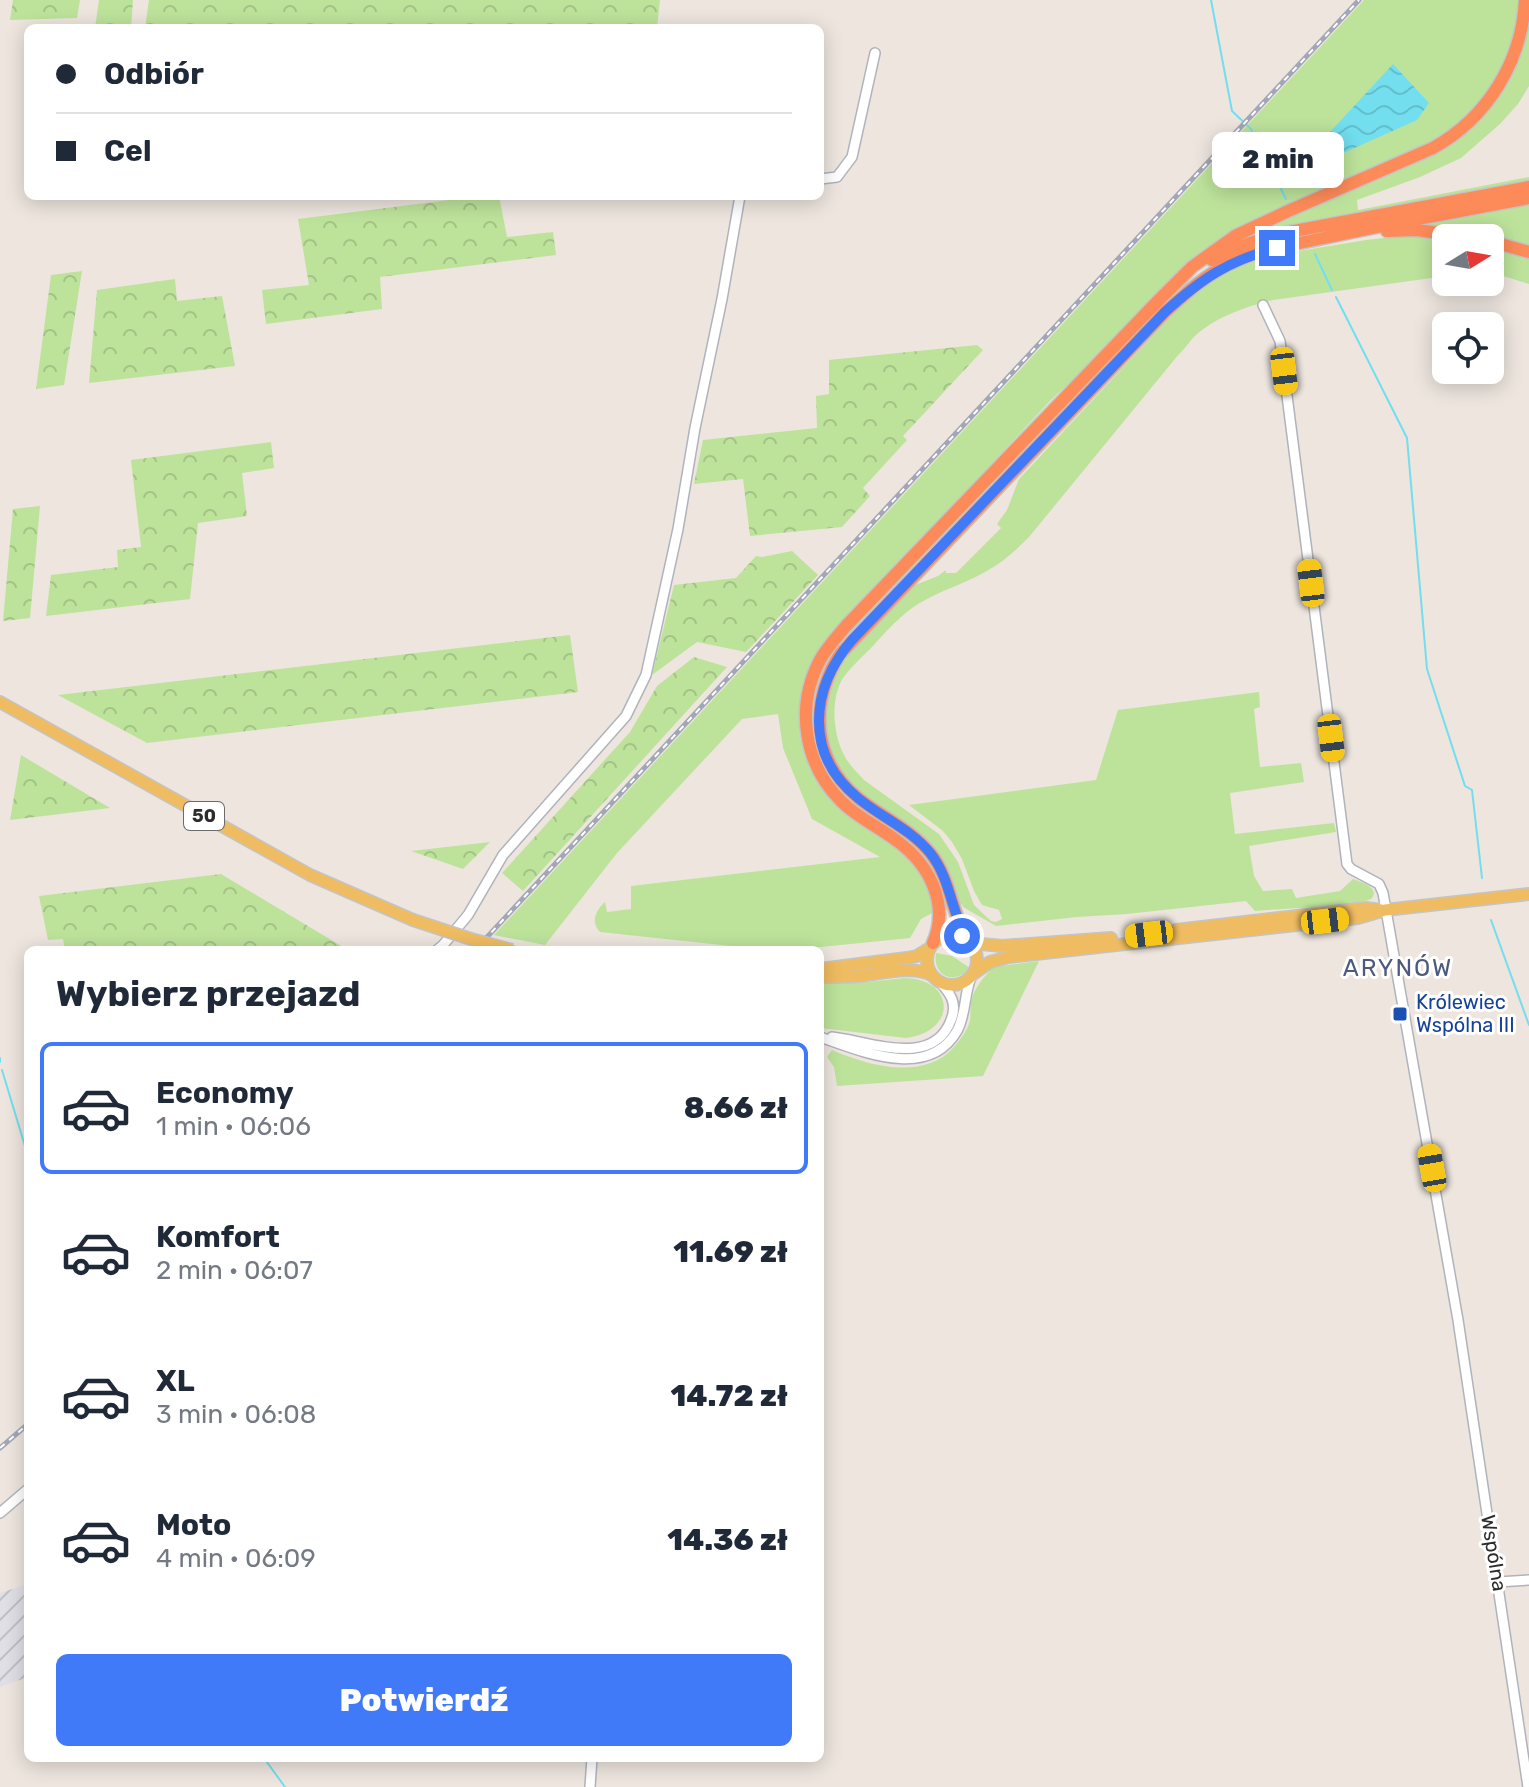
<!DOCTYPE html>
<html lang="pl">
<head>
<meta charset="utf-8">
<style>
  :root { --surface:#fff; --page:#f6f6f7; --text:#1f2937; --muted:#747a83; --line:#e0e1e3; --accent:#407af9 }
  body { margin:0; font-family:Rubik,sans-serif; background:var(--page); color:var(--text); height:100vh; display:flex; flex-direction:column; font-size:30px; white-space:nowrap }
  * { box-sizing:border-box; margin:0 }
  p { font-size:26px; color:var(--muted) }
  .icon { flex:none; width:44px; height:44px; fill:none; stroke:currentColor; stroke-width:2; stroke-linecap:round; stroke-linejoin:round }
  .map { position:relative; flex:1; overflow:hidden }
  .drawer { position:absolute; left:24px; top:946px; width:800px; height:816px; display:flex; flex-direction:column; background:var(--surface); border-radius:12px; box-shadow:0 4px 20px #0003 }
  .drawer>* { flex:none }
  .banner { position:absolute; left:24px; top:24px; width:800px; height:176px; border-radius:12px; box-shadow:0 4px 20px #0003; display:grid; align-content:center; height:176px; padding:0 32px; background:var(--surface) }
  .needle { width:52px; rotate:79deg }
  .buttons { position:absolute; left:1432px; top:224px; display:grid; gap:16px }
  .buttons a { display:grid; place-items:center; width:72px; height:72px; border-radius:12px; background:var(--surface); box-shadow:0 4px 20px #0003; font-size:40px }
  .end { position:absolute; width:36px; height:36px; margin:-18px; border:10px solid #407af9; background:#fff; box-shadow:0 0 0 4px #fff }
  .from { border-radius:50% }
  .bubble { position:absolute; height:56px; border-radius:12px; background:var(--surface); box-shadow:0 4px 20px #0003; font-size:26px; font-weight:800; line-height:56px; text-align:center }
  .car { position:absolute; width:24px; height:48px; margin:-24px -12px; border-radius:10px; box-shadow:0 0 6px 2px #0007; background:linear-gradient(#f5c518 24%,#345 0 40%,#f5c518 0 76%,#345 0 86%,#f5c518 0) }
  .banner b { display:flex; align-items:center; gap:28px; height:76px; font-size:30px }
  .banner b+b { border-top:2px solid var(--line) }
  .banner i { width:20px; height:20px; background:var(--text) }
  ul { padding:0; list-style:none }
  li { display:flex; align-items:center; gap:24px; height:132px; margin:0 16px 12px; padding:0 16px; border:4px solid transparent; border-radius:12px }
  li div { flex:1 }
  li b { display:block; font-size:30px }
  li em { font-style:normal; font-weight:800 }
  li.current { border-color:var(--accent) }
  li>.icon { width:72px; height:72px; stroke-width:1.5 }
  h2 { padding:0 32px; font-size:36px; line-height:96px }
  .button { display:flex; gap:16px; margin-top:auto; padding:16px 32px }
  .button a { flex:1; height:92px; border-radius:12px; background:var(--accent); color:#fff; font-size:32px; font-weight:800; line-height:92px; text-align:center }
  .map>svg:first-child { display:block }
  .industrial { fill:url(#industrial-furrows) }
  .green { fill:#bde39b }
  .forest { fill:url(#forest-crowns) }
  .water { fill:url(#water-waves) }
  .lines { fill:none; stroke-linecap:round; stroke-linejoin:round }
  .stream { stroke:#72deee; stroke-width:2 }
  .minor-casing { stroke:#afb3bc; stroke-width:12 }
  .major-casing { stroke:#c4c4c4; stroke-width:14 }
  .highway-casing { stroke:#c4c4c4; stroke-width:15 }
  .minor { stroke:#fff; stroke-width:9 }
  .major { stroke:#f0bc61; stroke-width:11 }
  .highway { stroke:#fd8b59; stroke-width:12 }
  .rail-casing { stroke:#a1a7b6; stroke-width:5 }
  .rail { stroke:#fff; stroke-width:2; stroke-dasharray:6; stroke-linecap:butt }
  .major-bridge-casing { stroke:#c4c4c4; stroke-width:14; stroke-linecap:butt }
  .major-bridge { stroke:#f0bc61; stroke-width:11 }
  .route { stroke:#407af9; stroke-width:10 }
  .transit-dot { fill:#1a4fb4; stroke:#fff; stroke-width:3 }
  .labels { text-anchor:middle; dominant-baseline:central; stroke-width:6; stroke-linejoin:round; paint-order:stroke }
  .shield { fill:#fff; stroke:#6b6b6b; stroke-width:2 }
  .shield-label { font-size:18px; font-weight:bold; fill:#2c2c2c }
  .transit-label { font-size:20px; fill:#164399; stroke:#fff; text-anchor:start }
  .street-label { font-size:20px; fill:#2c2c2c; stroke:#fff }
  .quarter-label { font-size:24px; letter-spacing:2px; fill:#4c5b7d; stroke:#fff }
</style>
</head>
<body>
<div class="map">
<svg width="1529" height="1787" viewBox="0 0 1529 1787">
  <defs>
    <pattern id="industrial-furrows" width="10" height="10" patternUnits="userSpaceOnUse" patternTransform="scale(2)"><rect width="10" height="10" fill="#e0dfe6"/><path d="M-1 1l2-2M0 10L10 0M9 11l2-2" fill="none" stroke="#c0c0c5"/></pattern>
    <pattern id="forest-crowns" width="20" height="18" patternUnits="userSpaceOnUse" patternTransform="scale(2)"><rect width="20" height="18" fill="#bde39b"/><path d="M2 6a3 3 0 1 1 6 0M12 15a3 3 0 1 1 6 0" fill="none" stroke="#a3c386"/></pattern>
    <pattern id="water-waves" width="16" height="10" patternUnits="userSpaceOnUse" patternTransform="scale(2)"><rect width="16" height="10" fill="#72deee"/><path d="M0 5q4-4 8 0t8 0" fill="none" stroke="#63bfcc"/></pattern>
  </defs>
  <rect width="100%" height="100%" fill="#ede5de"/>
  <path class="industrial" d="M28,1584V1677L0,1687V1593Z"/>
  <path class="green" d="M1364,0H1520C1518,12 1517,25 1515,37C1504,85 1466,121 1426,146L1253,222L1105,349L1050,401L827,641C789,696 788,751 834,802C871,838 929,852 934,912L921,919L910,938L791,950H769L600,932C590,922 596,910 605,902L607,912L631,909V886L880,857L812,819L783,748L778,714L742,719L617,853L545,945L494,935Z
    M1529,13V86L1518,104L1500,124L1461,158L1420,177L1357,200L1358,210L1529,177V182L1231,242L1478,120Z
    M1529,202V249L1460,231L1406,227Z
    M1401,236L1446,238V276L1273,300C1247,306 1216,317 1196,335C1190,340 1186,348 1179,354L1029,537C1016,550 1002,563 985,572C964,584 939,591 918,604C901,615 886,631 873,646C863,656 851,667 843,678C830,699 833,734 844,755C849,765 857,772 864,780L939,834L958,862L974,905L991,921L996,922L1002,919L999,910L982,905L974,891L962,859L952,842L943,831L909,805L1096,780L1118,710L1259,692L1260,707L1254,709L1260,767L1301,763L1304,782L1230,793L1235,834L1334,823L1336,832L1249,846L1254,876L1263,891L1292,889L1296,898L1340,891L1353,879C1360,882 1380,887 1372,898C1366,906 1271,909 1255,911L1246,901L1127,914L1077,917L996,926L963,907L962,904L958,906L946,867L845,779L829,752L824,716L830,684L848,652L910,587L938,576L946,570V573H956L1001,528L997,524L1007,510L1019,479L1174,313L1202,287L1225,272L1269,256L1366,240Z
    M1490,246L1529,258V284L1503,276H1490Z
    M936,953L952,956L970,968C955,986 932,976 936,953Z
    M1039,961L983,1076L837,1086L834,1067L827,1057L832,1050C867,1065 923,1082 954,1047C960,1040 967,1031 970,1021C971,1016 970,1009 971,1003C973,989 984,977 993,967Z
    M905,978C956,979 957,1032 906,1038L820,1028V983H856Z"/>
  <path class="forest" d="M13,0H80L77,18L10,20Z
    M99,0H133L131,28H95Z
    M149,0H660L657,28H145Z
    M481,196H499L507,237L553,232L556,255L380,277L382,309L266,324L262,290L309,285L298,219Z
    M82,271L64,385L36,389L51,275Z
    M175,279L177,301L222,296L235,366L89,383L97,290Z
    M977,345L983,350L903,436L907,440L863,488L870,496L842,527L750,536L743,479L694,484L703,440L817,428L816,396L829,394V360Z
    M271,442L274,468L242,473L247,516L198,523L190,599L46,616L51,575L118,567L117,550L141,547L131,460Z
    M40,506L30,618L3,621L13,509Z
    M792,551L818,575L746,652L697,642L652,675L674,585L736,578L756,556L762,557Z
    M570,635L578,692L147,743L58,695Z
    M694,657L727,667L523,891L502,873L630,732L657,686Z
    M21,755L110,808L10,820Z
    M490,842L463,869L411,851Z
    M221,874L348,950H65L63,939L48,940L39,896Z"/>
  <path class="water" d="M1393,64L1429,103L1417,120L1312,167L1304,160Z"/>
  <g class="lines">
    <path class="stream" d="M1211,0L1232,111L1251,129L1286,199
      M1315,254L1332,290
      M1336,297L1407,438L1427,669L1465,786L1472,790L1482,878
      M1491,920L1529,1025
      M0,1058V1062
      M2,1070L28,1156
      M264,1758L285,1787"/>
    <defs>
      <path id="minor" d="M820,179L837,177L852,157L875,53
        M1263,305L1280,341L1347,864L1351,869L1379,884L1383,893L1458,1320L1528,1787
        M437,950L443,945L468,915L503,855L626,716L646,675L678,529L695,428L722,299L740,196
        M820,1037C861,1051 928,1081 957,1031C966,1015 964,995 971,977
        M832,1037C869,1041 933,1069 951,1020C958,1003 950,993 939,981
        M0,1513L28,1489
        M1498,1582L1529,1580
        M590,1787L592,1758"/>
      <path id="major" d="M0,702L310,875L413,920
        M1176,930L1366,908L1381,910
        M927 960a25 25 0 1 1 50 0a25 25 0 1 1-50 0Z
        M969,940L981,944L1002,946L1111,938
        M820,969L907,958L917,956L930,948
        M973,974L990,962L1009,957L1358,918L1385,910L1529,894
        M820,977C833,977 846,977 858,976C879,974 915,964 933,976"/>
      <path id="highway" d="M1387,231L1416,230L1479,238
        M1490,241L1529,252
        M1212,260C1236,246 1262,238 1289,232L1529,187
        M967,939C951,912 951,880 931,854C911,829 883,818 858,798C812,760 809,703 840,654L1165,312C1185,294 1204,276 1229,264C1258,249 1292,245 1324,238C1392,223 1460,211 1529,198
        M933,943C950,904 929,864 897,841C879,827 858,818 842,802C804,765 795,707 820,660C827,647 837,637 846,626L1156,303L1192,267L1235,236L1286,212L1433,148C1487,118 1522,62 1525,0"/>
    </defs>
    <use href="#minor" class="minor-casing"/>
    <use href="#major" class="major-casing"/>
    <use href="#highway" class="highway-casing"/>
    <use href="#minor" class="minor"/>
    <use href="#major" class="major"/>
    <use href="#highway" class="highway"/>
    <defs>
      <path id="rail" d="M475,950L1359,0
        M0,1448L28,1424"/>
    </defs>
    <use href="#rail" class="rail-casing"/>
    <use href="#rail" class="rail"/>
    <defs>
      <path id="major-bridge" d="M413,920L471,939L512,950"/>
    </defs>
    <use href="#major-bridge" class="major-bridge-casing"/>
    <use href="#major-bridge" class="major-bridge"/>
  </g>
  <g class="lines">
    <path class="route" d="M962,936L967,939C951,912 951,880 931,854C911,829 882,818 858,798C804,754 810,689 852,640L1165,312C1201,279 1229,260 1277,248"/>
  </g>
  <rect class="transit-dot" x="1392" y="1006" width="16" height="16" rx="4"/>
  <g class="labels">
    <rect class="shield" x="184" y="802" width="40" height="28" rx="6"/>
    <g class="shield-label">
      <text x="204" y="816">50</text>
    </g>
    <g class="transit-label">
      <text x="1416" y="1002">Królewiec<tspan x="1416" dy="23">Wspólna III</tspan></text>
    </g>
    <g class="street-label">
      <text transform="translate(1494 1553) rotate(81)">Wspólna</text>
    </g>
    <g class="quarter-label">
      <text x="1398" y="968">ARYNÓW</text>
    </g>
  </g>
</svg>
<div class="buttons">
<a><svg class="needle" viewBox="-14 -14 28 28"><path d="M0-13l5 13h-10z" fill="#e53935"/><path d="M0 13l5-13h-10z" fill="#747a83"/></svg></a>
<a><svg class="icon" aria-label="locate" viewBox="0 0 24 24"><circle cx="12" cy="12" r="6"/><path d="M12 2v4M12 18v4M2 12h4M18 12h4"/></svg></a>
</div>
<i class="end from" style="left:962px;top:936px"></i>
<i class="end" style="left:1277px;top:248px"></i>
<div class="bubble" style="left:1212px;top:132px;width:132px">2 min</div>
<i class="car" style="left:1284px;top:371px;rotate:173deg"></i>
<i class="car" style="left:1311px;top:583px;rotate:353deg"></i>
<i class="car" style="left:1331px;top:738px;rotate:173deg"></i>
<i class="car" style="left:1325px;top:921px;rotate:83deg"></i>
<i class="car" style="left:1149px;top:934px;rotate:263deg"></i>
<i class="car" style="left:1432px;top:1168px;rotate:350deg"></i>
<div class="banner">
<b><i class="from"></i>Odbiór</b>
<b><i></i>Cel</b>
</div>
<section class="drawer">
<h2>Wybierz przejazd</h2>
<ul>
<li class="current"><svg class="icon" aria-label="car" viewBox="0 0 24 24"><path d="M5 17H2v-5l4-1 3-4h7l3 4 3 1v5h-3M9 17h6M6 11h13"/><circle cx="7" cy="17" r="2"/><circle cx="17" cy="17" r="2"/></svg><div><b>Economy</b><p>1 min · 06:06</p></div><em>8.66 zł</em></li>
<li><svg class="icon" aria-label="car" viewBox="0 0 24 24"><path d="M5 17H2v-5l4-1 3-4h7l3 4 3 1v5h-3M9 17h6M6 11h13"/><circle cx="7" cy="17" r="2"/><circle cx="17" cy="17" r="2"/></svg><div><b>Komfort</b><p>2 min · 06:07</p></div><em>11.69 zł</em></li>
<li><svg class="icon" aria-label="car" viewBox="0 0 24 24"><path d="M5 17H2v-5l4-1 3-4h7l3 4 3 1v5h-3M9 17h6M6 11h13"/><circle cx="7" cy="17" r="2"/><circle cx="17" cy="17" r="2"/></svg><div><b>XL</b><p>3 min · 06:08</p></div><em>14.72 zł</em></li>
<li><svg class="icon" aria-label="car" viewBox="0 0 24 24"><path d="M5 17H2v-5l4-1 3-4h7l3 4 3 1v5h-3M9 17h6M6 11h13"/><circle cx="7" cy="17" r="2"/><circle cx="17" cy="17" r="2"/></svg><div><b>Moto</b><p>4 min · 06:09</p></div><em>14.36 zł</em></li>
</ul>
<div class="button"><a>Potwierdź</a></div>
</section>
</div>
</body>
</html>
